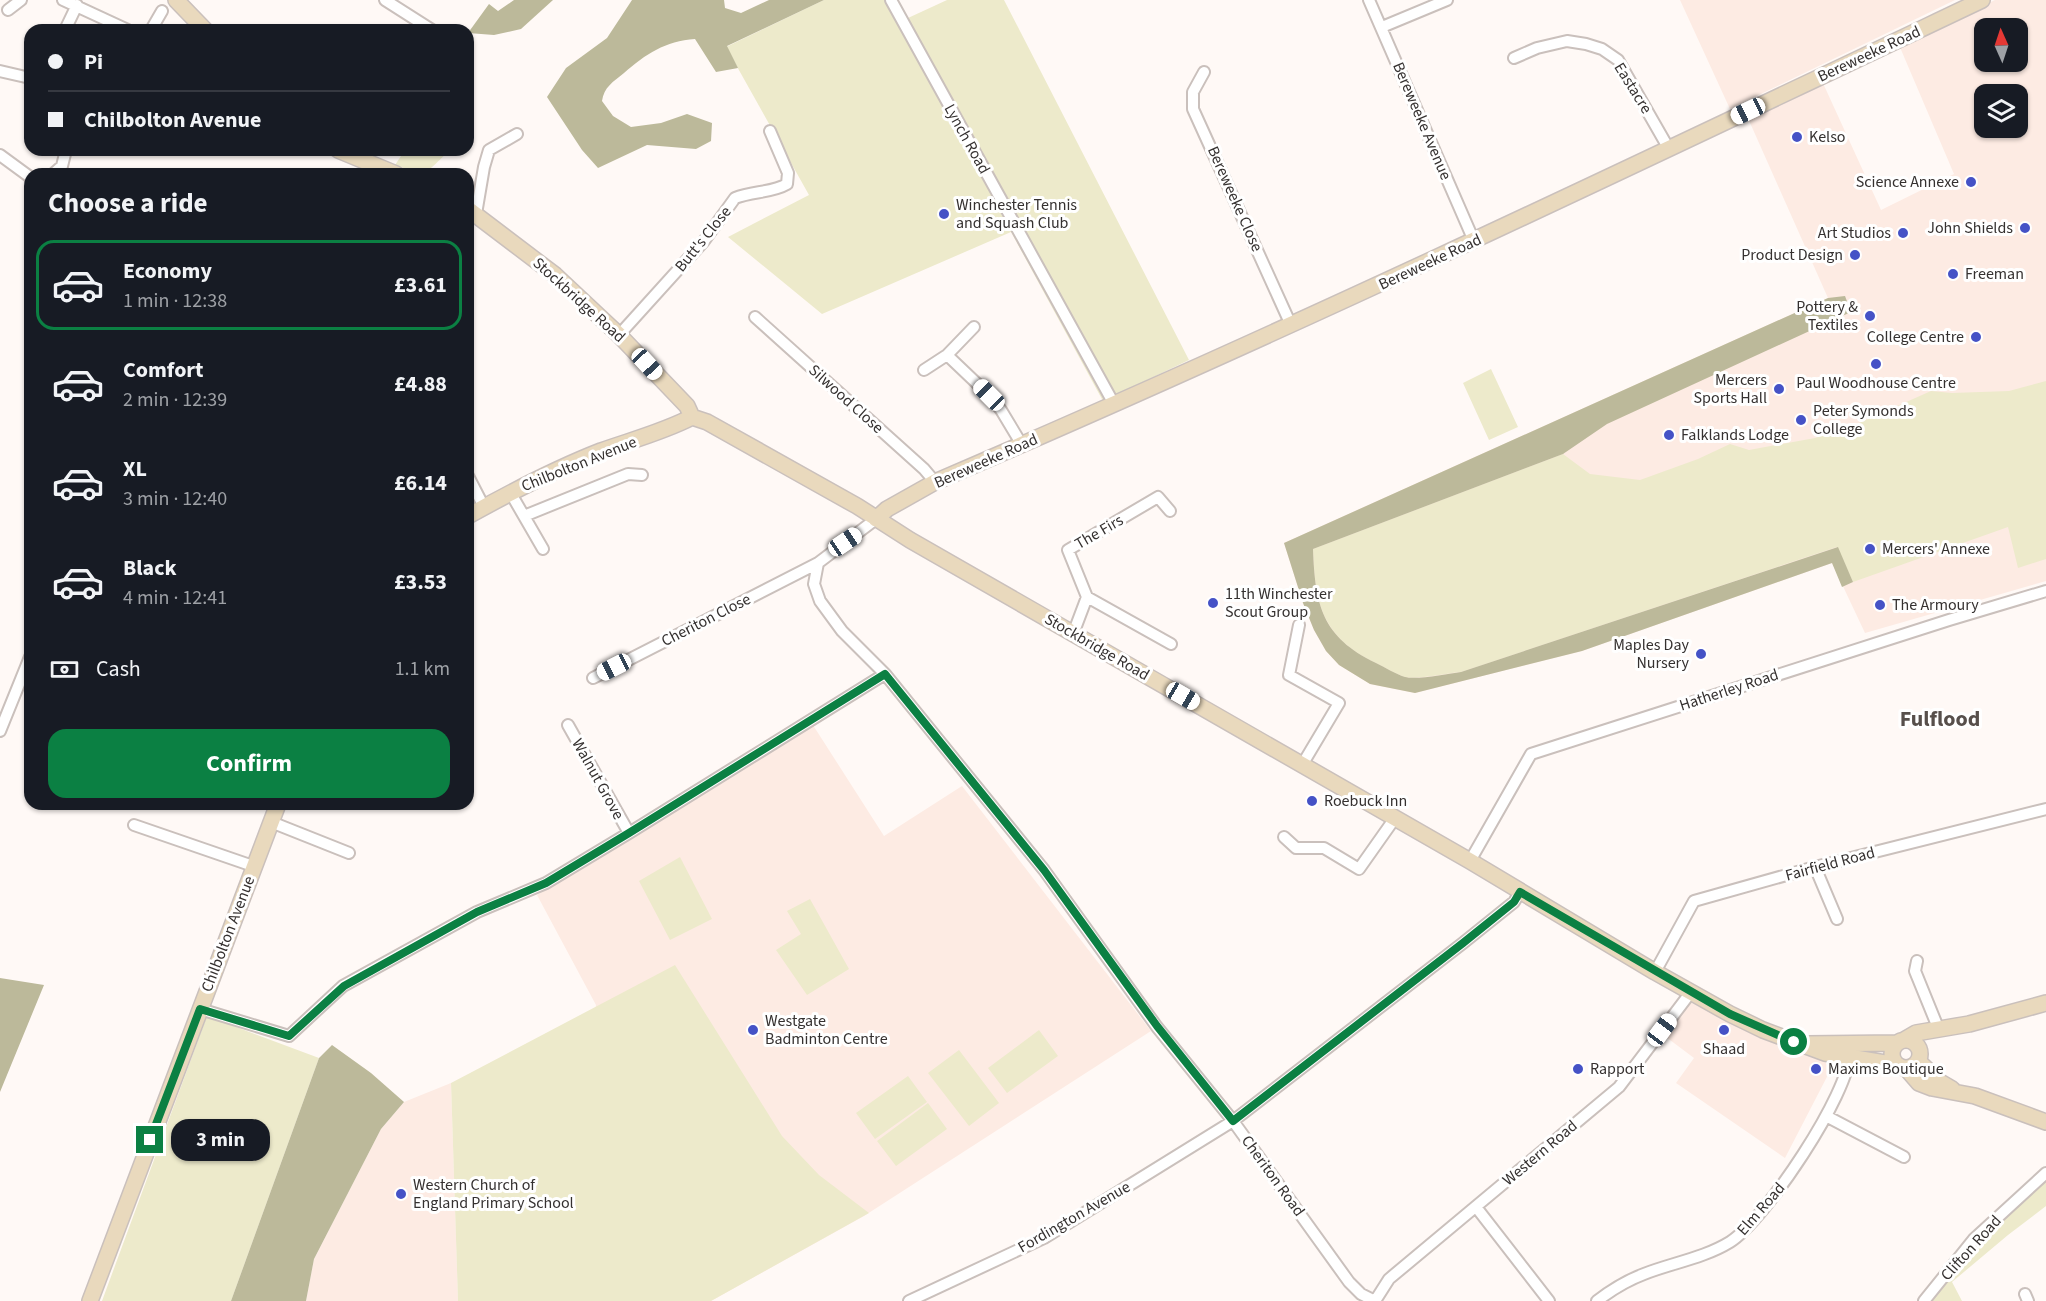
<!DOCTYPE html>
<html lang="en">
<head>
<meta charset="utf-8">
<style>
  :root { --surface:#171b24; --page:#20242c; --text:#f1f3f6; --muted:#9ea1a6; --line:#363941; --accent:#0b8043 }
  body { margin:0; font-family:"Source Sans 3",sans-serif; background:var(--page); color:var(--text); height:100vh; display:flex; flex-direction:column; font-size:22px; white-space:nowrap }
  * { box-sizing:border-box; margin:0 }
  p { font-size:20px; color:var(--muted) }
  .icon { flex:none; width:33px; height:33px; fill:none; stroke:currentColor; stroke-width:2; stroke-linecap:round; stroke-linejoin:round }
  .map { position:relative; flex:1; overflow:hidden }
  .drawer { position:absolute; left:24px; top:168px; width:450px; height:642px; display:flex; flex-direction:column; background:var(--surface); border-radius:18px; box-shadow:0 2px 4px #0004 }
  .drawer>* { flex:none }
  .hud { position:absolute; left:24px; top:24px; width:450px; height:132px; border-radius:18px; box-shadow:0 2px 4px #0004; display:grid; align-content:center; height:132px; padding:0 24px; background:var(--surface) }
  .needle { width:39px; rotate:357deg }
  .controls { position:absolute; left:1974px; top:18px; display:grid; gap:12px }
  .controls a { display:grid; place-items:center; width:54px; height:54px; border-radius:12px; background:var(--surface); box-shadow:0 2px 4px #0004; font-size:30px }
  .end { position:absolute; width:27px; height:27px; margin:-14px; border:8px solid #0b8043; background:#fff; box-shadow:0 0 0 3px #fff }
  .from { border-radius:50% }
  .bubble { position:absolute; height:42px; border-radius:18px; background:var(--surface); box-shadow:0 2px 4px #0004; font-size:20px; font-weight:700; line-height:42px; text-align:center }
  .car { position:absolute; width:18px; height:36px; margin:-18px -9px; border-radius:8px; box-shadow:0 0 4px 2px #0007; background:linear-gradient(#fff 24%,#345 0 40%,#fff 0 76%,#345 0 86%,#fff 0) }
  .hud b { display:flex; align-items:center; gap:21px; height:57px; font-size:22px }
  .hud b+b { border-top:2px solid var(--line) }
  .hud i { width:15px; height:15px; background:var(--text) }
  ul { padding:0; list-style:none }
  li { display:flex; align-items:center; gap:18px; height:90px; margin:0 12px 9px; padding:0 12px; border:3px solid transparent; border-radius:18px }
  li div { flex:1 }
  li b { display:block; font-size:22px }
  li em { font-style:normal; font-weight:700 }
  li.selected { border-color:var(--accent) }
  li>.icon { width:54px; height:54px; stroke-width:1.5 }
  h2 { padding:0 24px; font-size:27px; line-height:72px }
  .pay { display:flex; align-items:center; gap:15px; height:66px; padding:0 24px; font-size:22px }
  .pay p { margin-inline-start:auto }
  .button { display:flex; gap:12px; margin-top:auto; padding:12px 24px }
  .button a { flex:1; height:69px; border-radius:18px; background:var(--accent); color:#fff; font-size:24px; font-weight:700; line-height:69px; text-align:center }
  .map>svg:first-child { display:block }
  .built { fill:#fdebe3; fill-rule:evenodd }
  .green { fill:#edeacb }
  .forest { fill:#bcb99a }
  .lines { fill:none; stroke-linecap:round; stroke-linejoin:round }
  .street-casing { stroke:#cac0bc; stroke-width:14 }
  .secondary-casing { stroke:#cac0bc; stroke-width:18 }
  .street { stroke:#fff; stroke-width:10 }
  .secondary { stroke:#e9d9bd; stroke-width:15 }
  .route { stroke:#0b8043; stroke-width:8 }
  .poi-dot { fill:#4552c6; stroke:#fff; stroke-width:2 }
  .labels { text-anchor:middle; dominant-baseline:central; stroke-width:6; stroke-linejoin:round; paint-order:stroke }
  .street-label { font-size:16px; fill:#353130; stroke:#fff }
  .poi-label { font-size:16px; fill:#353130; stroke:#fff; text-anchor:start }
  .district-label { font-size:22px; font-weight:bold; fill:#574f4b; stroke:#fff }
</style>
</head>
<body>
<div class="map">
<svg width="2046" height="1301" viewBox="0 0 2046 1301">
  <rect width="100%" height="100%" fill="#fff9f6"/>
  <path class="built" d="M1680,0H1955L1730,109Z
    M1995,0H2046V581L1865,633L1832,563L1582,651L1415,693L1370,684L1339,665L1326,651L1314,630L1303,603L1284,543L1828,298L1747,116L1822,81L1881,210L1954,174L1899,45ZM1984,28H2018V62H1984ZM1984,94H2018V128H1984Z
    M811,722L884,836L962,786L1151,1031L864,1216L711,1301L591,1046L596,1005L537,895Z
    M1689,998L1825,1061L1830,1071L1785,1158L1676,1083L1694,1058L1662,1034Z
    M451,1083L458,1301H306L314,1259L381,1129L404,1102Z"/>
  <path class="green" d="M824,0H896L908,18L947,0H1004L1189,360L1103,401L1011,232L822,314L728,237L809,195L726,47Z
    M405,150H450C425,173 429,178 395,165Z
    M1491,369L1518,427L1489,440L1463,383Z
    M2046,381V559L2018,568L2008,527L1853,582L1837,547L1461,672C1448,673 1415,680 1405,677C1395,674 1385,667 1376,663C1322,637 1315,604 1313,549L1563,454L1590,474L1640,480L1698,459L1730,444L1749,450L1815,438L1859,423L1931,391L1952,393L2009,391Z
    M680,857L712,919L670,940L639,881Z
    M810,899L849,969L807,995L776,950L801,934L787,911Z
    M675,965L782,1136L819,1175L869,1213L711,1301H458L451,1083Z
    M207,1016L319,1058L231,1301H102Z
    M1039,1030L1058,1056L1007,1093L988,1068Z
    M959,1050L999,1103L969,1126L928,1073Z
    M908,1076L927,1102L875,1139L856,1113Z
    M928,1103L947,1129L896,1166L877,1141Z
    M2046,1179V1206L2008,1235L1952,1282L1962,1301H1930L1979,1240Z"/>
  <path class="forest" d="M514,0H553L521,29L494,35L468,33L489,4L498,11Z
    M632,0H724L725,8L741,13L769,0H824L727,46L738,68L716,72L695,39C665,41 646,54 624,73C613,82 604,87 602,101L613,116L631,127L661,123L687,114L712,123L711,141L696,149L647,145L598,168L582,150L547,97L566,68L607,38Z
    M1845,296L1851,312L1607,424L1563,454L1313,549C1315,605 1322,637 1376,663C1385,667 1395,674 1405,677C1416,680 1448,674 1461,672L1838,547L1853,582L1842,587L1832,563L1582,651L1415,693L1370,684L1339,665L1326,651L1314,630L1303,603L1284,543L1828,298Z
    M0,978L44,985L0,1092Z
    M332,1045L371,1073L404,1102L381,1129L314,1259L306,1301H231L319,1058Z"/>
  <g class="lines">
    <defs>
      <path id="street" d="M63,0L128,30
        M385,0L432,30
        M891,0L1114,404
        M1369,0L1474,241
        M8,10L21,0
        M1382,27L1447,0
        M65,30L77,5
        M151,30L162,11
        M1514,58L1537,48L1567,41L1586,44L1602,49L1618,60L1669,149
        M0,71L30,78
        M1204,72L1193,92V109L1291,325
        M0,155L30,177
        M53,174L62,166L66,150
        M476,214L484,167L489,150L517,134
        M755,317L924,469L935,482
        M619,335L704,241L735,198C752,191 772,193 787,184L788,173L770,131
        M947,355L974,327
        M924,370L947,355L989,395L1001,410L1022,445
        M468,476L484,507
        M510,492L543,549
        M524,516L628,474L642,475
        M876,519L818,563L814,584L820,601L842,631L885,674L1044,870L1157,1027L1233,1121L1349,1282L1361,1294L1375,1301
        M1087,597L1171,644
        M1299,625L1289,675L1339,703L1302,765
        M1073,634L1087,597L1068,550L1158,497L1170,511
        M593,678L818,563
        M568,725L629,833
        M0,731L30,657
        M271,822L349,853
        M134,825L253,866
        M1284,837L1296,848H1324L1359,869L1395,818
        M1470,861L1531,754L1949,620L2046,591
        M1815,867L1837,919
        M1917,961L1915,971L1939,1030
        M1655,972L1694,901L1815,867L2046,809
        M200,1009L289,1036L343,986L477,912L546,883L629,833L885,674
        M1826,1116L1904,1157
        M1476,1207L1549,1301
        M2025,1294L2028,1301
        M909,1301L1044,1238L1233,1121L1463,943L1514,902L1520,892
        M1375,1301L1389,1279L1619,1087L1691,992
        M1597,1301C1610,1291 1628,1280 1644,1274C1672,1263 1704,1258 1730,1242C1765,1220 1850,1093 1850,1052
        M1924,1301L1974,1239L2046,1173"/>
      <path id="secondary" d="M176,0L205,30
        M338,150L396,174
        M468,209L555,275L619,335L687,406L692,417L707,422L857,506L910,540L1470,861L1655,972L1730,1014L1763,1030L1825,1053L1897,1065
        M468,516C511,492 555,469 601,451C632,440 663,432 692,417
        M876,519L887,509L935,482C1288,331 1635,165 1982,0
        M1892 1054a14 14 0 1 1 28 0a14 14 0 1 1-28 0Z
        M1904,1040L1916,1033L1969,1024L2046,1003
        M1808,1044L1897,1043
        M1918,1061L1940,1082L1952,1089
        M1906,1068L1919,1083L1932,1088L1975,1096L2046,1122
        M90,1301L278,804"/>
    </defs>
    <use href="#street" class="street-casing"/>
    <use href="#secondary" class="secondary-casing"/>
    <use href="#street" class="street"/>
    <use href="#secondary" class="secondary"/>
  </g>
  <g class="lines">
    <path class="route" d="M150,1140L200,1009L289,1036L344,986L477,912L546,883L629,833L885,674L1044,870L1157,1026L1233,1121L1463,943L1514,902L1520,892L1730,1014L1794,1042"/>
  </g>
  <g class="poi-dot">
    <circle cx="1797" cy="137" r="6"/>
    <circle cx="1971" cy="182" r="6"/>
    <circle cx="944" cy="214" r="6"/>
    <circle cx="2025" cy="228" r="6"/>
    <circle cx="1903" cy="233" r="6"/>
    <circle cx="1855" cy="255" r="6"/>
    <circle cx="1953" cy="274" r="6"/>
    <circle cx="1870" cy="316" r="6"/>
    <circle cx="1976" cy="337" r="6"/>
    <circle cx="1876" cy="364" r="6"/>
    <circle cx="1779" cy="389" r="6"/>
    <circle cx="1801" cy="420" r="6"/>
    <circle cx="1669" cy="435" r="6"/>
    <circle cx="1870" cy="549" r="6"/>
    <circle cx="1213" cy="603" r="6"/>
    <circle cx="1880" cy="605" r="6"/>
    <circle cx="1701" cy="654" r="6"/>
    <circle cx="1312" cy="801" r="6"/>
    <circle cx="753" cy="1030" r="6"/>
    <circle cx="1724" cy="1030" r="6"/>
    <circle cx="1578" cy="1069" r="6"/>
    <circle cx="1816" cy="1069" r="6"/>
    <circle cx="401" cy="1194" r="6"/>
  </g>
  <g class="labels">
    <g class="street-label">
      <text transform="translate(1869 54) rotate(-25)">Bereweeke Road</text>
      <text transform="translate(1633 88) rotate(58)">Eastacre</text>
      <text transform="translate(1422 121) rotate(67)">Bereweeke Avenue</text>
      <text transform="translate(967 139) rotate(61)">Lynch Road</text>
      <text transform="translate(1235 199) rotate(66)">Bereweeke Close</text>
      <text transform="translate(703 239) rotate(-51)">Butt's Close</text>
      <text transform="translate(1430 262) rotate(-25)">Bereweeke Road</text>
      <text transform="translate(579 300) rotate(42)">Stockbridge Road</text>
      <text transform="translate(846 399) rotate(42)">Silwood Close</text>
      <text transform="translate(986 461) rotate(-24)">Bereweeke Road</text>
      <text transform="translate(579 464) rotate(-22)">Chilbolton Avenue</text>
      <text transform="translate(1099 532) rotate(-30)">The Firs</text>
      <text transform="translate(706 620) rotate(-27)">Cheriton Close</text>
      <text transform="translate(1097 647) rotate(30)">Stockbridge Road</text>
      <text transform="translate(1729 690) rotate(-18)">Hatherley Road</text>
      <text transform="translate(598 779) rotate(61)">Walnut Grove</text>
      <text transform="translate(1830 864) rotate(-15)">Fairfield Road</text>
      <text transform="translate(228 934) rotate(-69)">Chilbolton Avenue</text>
      <text transform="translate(1540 1153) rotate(-40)">Western Road</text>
      <text transform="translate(1273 1176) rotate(54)">Cheriton Road</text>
      <text transform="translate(1761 1209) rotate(-49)">Elm Road</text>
      <text transform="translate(1074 1217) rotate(-30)">Fordington Avenue</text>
      <text transform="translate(1971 1248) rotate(-48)">Clifton Road</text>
    </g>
    <g class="poi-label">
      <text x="1809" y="137">Kelso</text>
      <text x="1959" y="182" text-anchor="end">Science Annexe</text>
      <text x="956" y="205">Winchester Tennis<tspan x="956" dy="18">and Squash Club</tspan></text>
      <text x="2013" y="228" text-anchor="end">John Shields</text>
      <text x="1891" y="233" text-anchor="end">Art Studios</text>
      <text x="1843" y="255" text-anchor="end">Product Design</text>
      <text x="1965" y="274">Freeman</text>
      <text x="1858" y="307" text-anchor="end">Pottery &amp;<tspan x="1858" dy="18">Textiles</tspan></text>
      <text x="1964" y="337" text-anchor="end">College Centre</text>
      <text x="1767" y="380" text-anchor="end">Mercers<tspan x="1767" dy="18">Sports Hall</tspan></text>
      <text x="1876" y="383" text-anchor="middle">Paul Woodhouse Centre</text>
      <text x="1813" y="411">Peter Symonds<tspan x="1813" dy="18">College</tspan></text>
      <text x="1681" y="435">Falklands Lodge</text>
      <text x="1882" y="549">Mercers' Annexe</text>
      <text x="1225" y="594">11th Winchester<tspan x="1225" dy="18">Scout Group</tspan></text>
      <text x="1892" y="605">The Armoury</text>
      <text x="1689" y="645" text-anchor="end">Maples Day<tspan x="1689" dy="18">Nursery</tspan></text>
      <text x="1324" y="801">Roebuck Inn</text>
      <text x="765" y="1021">Westgate<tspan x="765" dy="18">Badminton Centre</tspan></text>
      <text x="1724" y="1049" text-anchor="middle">Shaad</text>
      <text x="1590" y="1069">Rapport</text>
      <text x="1828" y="1069">Maxims Boutique</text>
      <text x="413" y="1185">Western Church of<tspan x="413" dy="18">England Primary School</tspan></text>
    </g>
    <g class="district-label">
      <text x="1940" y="719">Fulflood</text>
    </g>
  </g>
</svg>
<div class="controls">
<a><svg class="needle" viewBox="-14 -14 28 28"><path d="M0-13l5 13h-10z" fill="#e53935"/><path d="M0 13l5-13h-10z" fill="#9ea1a6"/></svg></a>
<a><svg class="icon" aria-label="layers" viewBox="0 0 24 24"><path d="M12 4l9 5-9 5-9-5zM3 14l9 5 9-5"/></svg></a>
</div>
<i class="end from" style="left:1794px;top:1042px"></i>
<i class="end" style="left:150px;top:1140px"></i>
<div class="bubble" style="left:171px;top:1119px;width:99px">3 min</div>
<i class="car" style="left:1748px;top:111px;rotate:245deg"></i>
<i class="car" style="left:647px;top:364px;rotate:137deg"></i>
<i class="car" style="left:989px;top:395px;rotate:315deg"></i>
<i class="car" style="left:845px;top:542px;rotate:56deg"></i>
<i class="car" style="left:614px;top:667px;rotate:243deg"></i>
<i class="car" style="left:1183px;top:696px;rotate:120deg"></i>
<i class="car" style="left:1662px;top:1030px;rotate:37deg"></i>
<div class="hud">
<b><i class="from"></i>Pi</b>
<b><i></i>Chilbolton Avenue</b>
</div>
<section class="drawer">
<h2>Choose a ride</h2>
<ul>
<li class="selected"><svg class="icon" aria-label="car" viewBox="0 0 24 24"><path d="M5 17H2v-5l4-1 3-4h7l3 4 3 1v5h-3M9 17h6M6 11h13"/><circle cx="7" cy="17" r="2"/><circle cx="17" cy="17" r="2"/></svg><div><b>Economy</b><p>1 min · 12:38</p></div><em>£3.61</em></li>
<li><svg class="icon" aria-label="car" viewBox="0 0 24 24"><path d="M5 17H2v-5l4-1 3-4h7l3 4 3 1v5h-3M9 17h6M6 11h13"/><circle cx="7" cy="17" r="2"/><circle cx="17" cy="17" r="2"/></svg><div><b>Comfort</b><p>2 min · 12:39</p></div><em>£4.88</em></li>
<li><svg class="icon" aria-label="car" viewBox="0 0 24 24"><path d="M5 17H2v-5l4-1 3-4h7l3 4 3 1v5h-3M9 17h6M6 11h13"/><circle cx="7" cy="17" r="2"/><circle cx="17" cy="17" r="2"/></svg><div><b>XL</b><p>3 min · 12:40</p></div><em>£6.14</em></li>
<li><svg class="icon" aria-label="car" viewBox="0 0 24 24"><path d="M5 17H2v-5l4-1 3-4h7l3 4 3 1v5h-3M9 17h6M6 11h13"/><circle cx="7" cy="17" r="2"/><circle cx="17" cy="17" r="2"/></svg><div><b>Black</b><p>4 min · 12:41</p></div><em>£3.53</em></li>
</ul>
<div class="pay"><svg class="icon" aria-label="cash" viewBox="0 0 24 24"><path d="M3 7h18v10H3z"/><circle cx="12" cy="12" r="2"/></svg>Cash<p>1.1 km</p></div>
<div class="button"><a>Confirm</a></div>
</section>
</div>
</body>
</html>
